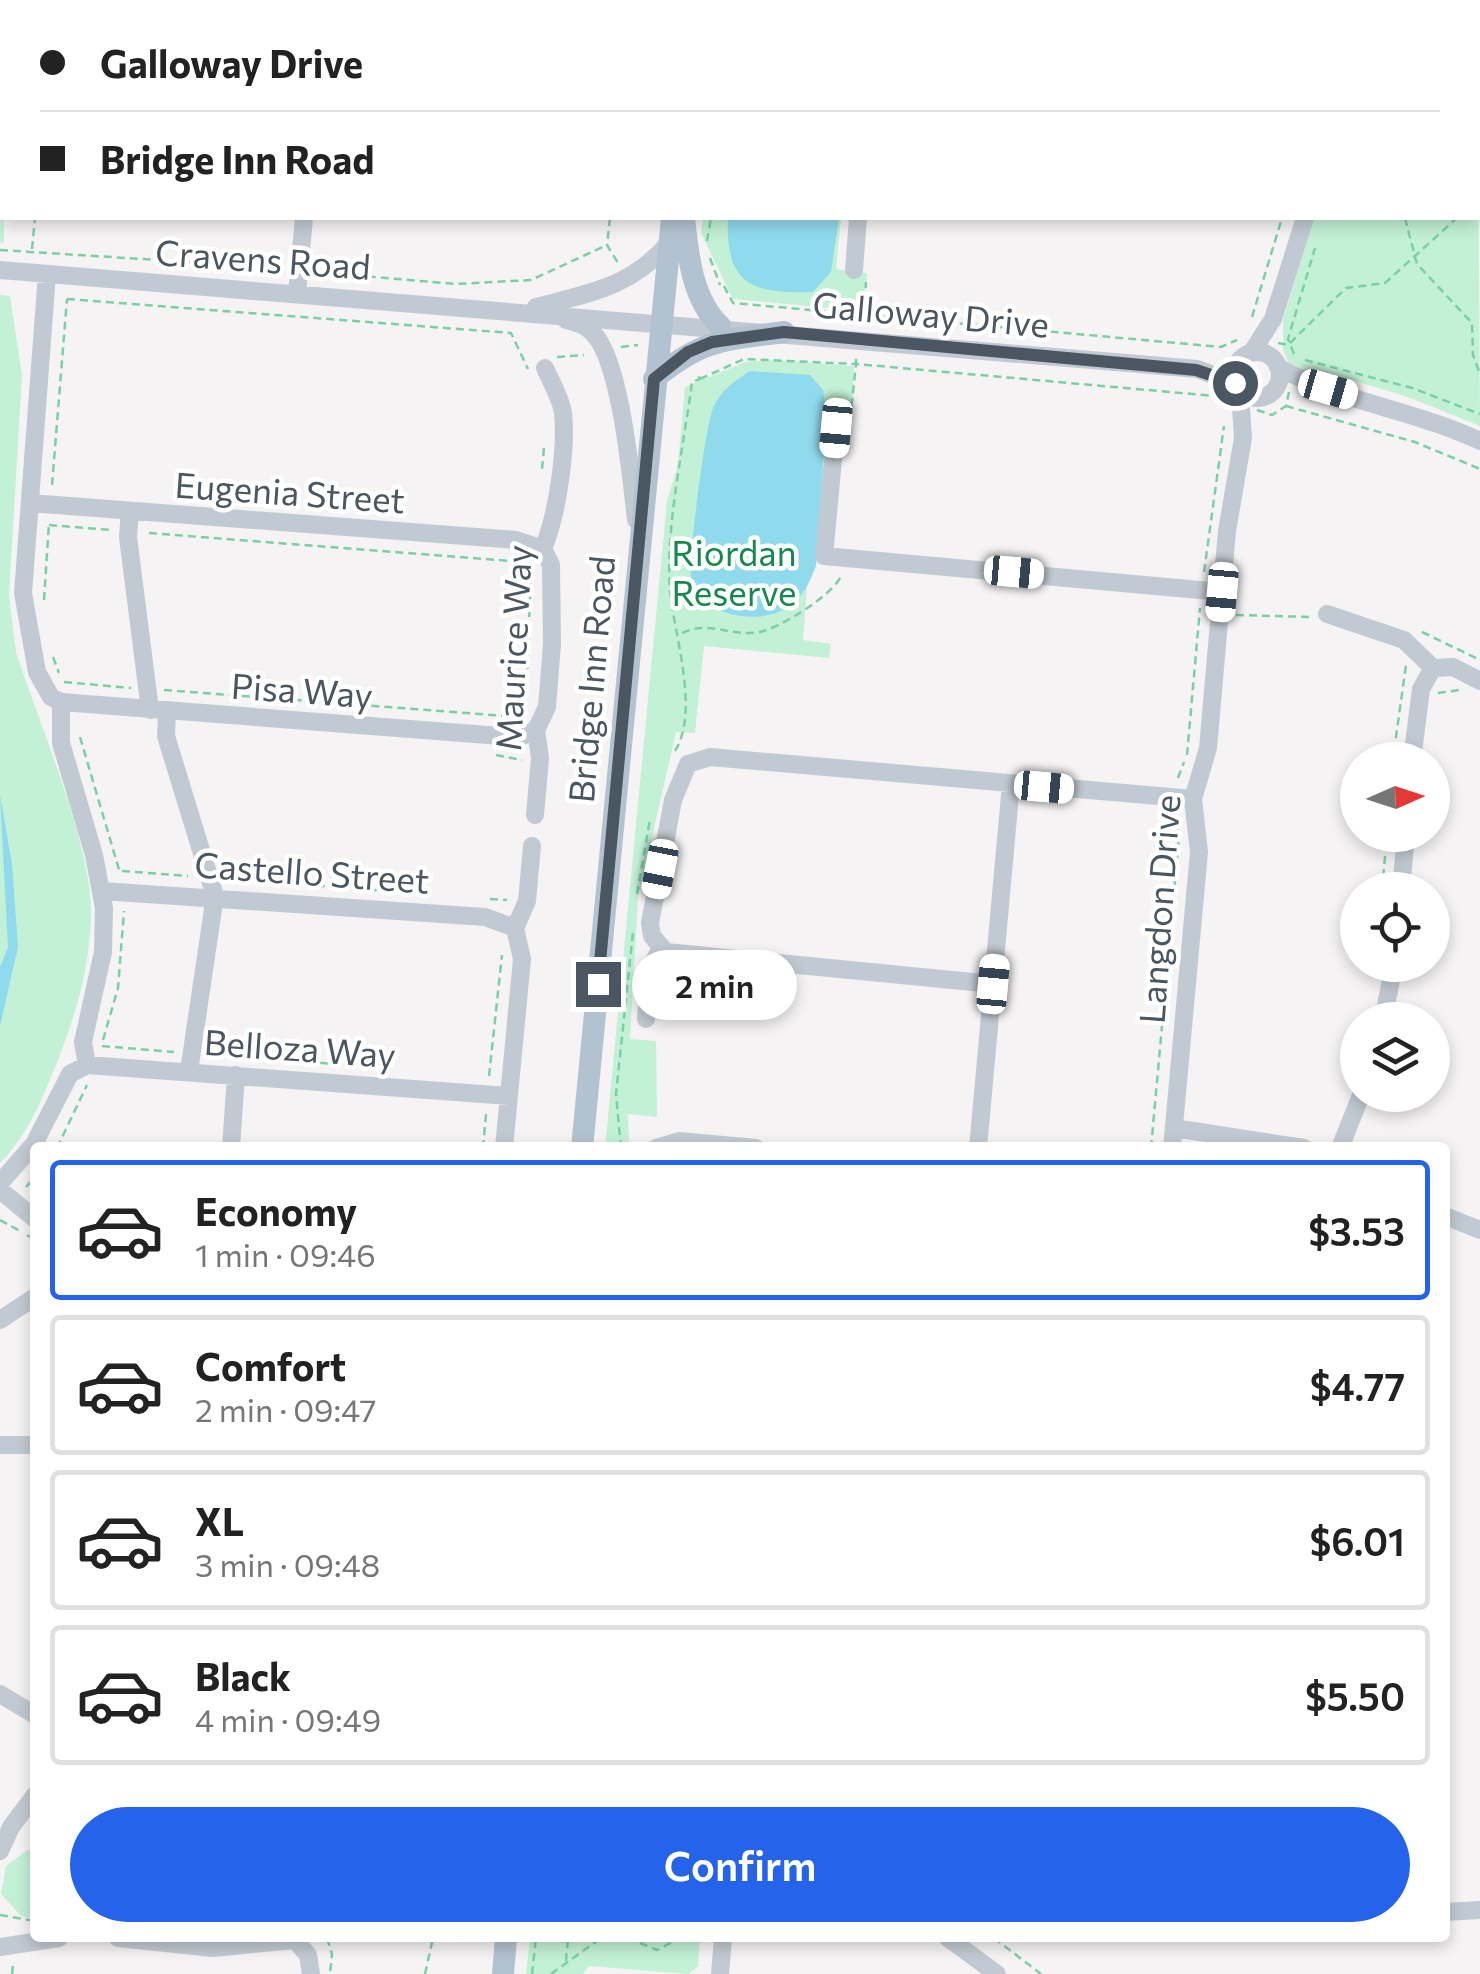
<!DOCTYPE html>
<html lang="en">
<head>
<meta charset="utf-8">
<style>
  :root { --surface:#fff; --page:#f2f2f2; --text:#222; --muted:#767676; --line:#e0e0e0; --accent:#2563eb }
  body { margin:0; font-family:Commissioner,sans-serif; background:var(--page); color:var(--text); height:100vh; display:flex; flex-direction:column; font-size:38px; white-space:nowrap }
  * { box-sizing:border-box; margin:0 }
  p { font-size:32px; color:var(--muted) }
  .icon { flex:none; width:55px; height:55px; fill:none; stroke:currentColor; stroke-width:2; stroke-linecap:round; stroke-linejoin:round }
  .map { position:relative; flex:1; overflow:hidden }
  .panel { position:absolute; left:30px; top:1142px; width:1420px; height:800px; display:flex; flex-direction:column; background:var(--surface); border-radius:10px; box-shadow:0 5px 15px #0003 }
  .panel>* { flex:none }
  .guide { position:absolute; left:0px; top:0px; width:1480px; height:220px; box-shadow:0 5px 15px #0003; display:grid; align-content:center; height:220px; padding:0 40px; background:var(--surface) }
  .needle { width:65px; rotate:87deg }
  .fabs { position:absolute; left:1340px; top:742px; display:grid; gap:20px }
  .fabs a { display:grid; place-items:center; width:110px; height:110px; border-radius:50%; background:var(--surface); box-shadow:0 5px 15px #0003; font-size:50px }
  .end { position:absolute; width:45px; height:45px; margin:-22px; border:12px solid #4a5661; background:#fff; box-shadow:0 0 0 5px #fff }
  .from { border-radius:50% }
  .bubble { position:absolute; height:70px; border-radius:35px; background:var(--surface); box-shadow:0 5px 15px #0003; font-size:32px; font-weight:600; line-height:70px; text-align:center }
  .car { position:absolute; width:30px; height:60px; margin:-30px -15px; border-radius:12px; box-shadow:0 0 8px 2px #0007; background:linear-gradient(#fff 24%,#345 0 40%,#fff 0 76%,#345 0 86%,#fff 0) }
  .guide b { display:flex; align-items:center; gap:35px; height:95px; font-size:38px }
  .guide b+b { border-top:2px solid var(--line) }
  .guide i { width:25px; height:25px; background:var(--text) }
  ul { padding:18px 0 0; list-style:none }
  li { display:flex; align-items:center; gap:30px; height:140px; margin:0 20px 15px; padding:0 20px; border:5px solid var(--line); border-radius:10px }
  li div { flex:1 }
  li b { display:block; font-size:38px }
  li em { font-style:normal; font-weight:600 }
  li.selected { border-color:var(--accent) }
  li>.icon { width:90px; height:90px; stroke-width:1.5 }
  .primary-button { display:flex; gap:20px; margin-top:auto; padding:20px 40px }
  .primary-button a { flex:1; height:115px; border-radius:60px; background:var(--accent); color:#fff; font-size:40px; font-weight:600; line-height:115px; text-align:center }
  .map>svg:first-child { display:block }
  .green { fill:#c3f1d5 }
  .water { fill:#90daee }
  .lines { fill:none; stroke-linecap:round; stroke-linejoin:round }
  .path { stroke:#7ad0a6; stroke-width:2.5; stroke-dasharray:8 5; stroke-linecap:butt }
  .minor { stroke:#c1cad2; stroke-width:18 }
  .major { stroke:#b3c2d1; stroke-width:22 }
  .route { stroke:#4a5661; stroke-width:12 }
  .labels { text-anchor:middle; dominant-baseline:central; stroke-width:9; stroke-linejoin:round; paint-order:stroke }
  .street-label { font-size:35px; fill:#4a5661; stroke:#fff }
  .park-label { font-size:35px; fill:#17864f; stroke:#fff }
</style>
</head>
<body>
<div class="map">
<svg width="1480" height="1974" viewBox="0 0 1480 1974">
  <rect width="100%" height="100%" fill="#f5f3f3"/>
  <path class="green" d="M0,0H29L2,2L4,243L0,242Z
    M1478,116L1480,426L1408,397L1335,375L1326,380L1288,362L1283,350V320L1314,218H1478Z
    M703,218H841L836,269L867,273L864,311L733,299L701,233Z
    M0,295L10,296L22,375L9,595L16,652C38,720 90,841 91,909C91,961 78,1009 59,1057C44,1095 29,1134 0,1163Z
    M775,360L854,366L852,414L820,413L803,640L831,644L829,658L704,646L695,733L676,732L638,898L630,1039L656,1041L657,1117L628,1114L629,1147L605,1148L667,501L678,465L685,387L745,362Z
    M27,1850H35V1919L21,1916L1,1894L6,1866Z
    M530,1938H700L698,1966L689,1974L589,1966L583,1974H526Z"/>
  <path class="water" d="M728,218H839L831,272L813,292C752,294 725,285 728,218Z
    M750,371L810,375L823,390L827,413L816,566C809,583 802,600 785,609C755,626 697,615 691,576C688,559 706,423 713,408C721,390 733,382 750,371Z
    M0,795L12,864L18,947L0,1026V967L8,947Z"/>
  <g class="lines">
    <path class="path" d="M817,0L821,2
      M975,0L1003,2
      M405,2L406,0
      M443,2V0
      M594,2L595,0
      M731,2L732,0
      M826,2L828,0
      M1310,2L1311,0
      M1478,199L1480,196
      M610,218L607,245L618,263
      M1405,218L1417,264L1472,323L1473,355L1480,374
      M707,241L711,218
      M32,249L35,218
      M0,250L283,268
      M710,258L720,285
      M316,272L456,284L531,280L607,245
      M724,286L733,303L1221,347L1237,340
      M67,299L511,333L528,369
      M864,314L866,282
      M1252,317L1282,218
      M1278,343L1288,345L1346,288L1385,283L1457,218
      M621,347L638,345
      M1294,354L1288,339L1315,248
      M557,357L584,355
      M856,359V364L1215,396
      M1305,360L1412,388L1480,414
      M700,379L744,359L856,364L850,420
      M1286,406L1415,442L1480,469
      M1257,410L1272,415L1286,406L1289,392
      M542,469L544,448
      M52,485L67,299
      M49,525L111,530
      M149,533L524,562
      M1204,572L1224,426
      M44,600L49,523
      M1236,615L1311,617
      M1422,632L1480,660
      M682,633C711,620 730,637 759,632C779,629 834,594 841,576
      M53,657L59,673
      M64,682L131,688
      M164,690L519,717
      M1438,693L1459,690
      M526,708L531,567
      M80,737L120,873
      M675,751C700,711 674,634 670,591C665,527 684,446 692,382L700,379L698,375
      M1394,751L1406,665
      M496,755L522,760
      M1187,755L1200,608
      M1178,778L1184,762
      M122,871L188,876
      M226,879L428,894
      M1382,890L1387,835
      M637,894L650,819
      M490,899L507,900
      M103,1040L118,988L124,911
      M102,1046L174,1052
      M212,1055L234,1056
      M242,1057L388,1068
      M489,1076L502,955
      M1349,1081L1358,1054
      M57,1148L87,1085
      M483,1148L486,1114
      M621,1148L616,1094L633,932
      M1151,1148L1179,837L1175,816
      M26,1187L35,1177
      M0,1220L20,1231
      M27,1235L35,1240
      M0,1915L35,1921
      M327,1938L332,1954L330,1974
      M628,1938L657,1950L680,1938
      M994,1938L1041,1974
      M566,1961L568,1938
      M12,1974L13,1965
      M425,1974L433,1938
      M532,1974L536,1938
      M551,1974L601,1938"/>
    <path class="minor" d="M650,0L652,2
      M45,2V0
      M614,2L615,0
      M875,2V0
      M1154,2V0
      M1332,2V0
      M1478,107L1480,109
      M0,270L1115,362L1197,369L1235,383
      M854,270L858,218
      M297,294L304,218
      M536,307C590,293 631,287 669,243
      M566,320C576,322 587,326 594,334C621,364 631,477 636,520
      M1252,352L1273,319L1305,218
      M1234 375a23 23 0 1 1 46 0a23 23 0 1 1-46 0Z
      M1278,367C1341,402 1415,410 1480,441
      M836,428L824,556L1222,592
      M30,503L516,540L543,549
      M130,511L128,537L150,710
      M1327,614L1404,640L1433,668
      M1433,668L1453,667L1480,681
      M61,702L501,736L520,737L536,730
      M167,711L166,736L215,896L189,1071
      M1412,760L1421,689L1433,668
      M535,815L540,758L536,730L547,707L552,644L551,565L543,549C557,516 567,449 563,413C561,398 551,382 545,368
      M1401,890L1406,835
      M102,891L485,917L515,928
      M993,984L666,952L652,936L650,923L673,800L688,764L710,757L1193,799
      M646,1019L650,968L661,948
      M1383,1020L1394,965
      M87,1065L509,1096
      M1174,1128L1304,1148
      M231,1148L236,1075
      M504,1148L522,959L515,928L527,901L532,846
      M656,1148L679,1141L756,1148
      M978,1148L1011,784
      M1172,1148L1199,852L1193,799L1208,748L1227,531L1243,438L1240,392
      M1340,1148L1361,1095
      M0,1183L34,1144L70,1074L87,1065L83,1042L103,952L104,908L94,855L61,743V702L51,697L37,672L23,593L47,274
      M0,1190L35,1219
      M1445,1216L1480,1230
      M0,1320L35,1297
      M0,1445H35
      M0,1694L35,1715
      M0,1851L11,1827L35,1795
      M1445,1912L1480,1910
      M118,1938L213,1948L295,1940L308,1955L311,1974
      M948,1938L997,1974
      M0,1947L59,1938
      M720,1974L723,1938"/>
    <path class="major" d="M691,2V0
      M684,218C688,255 692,299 720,326
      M654,379C703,339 723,340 784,332
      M582,1148L672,218
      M503,1974L506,1938"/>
  </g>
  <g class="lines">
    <path class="route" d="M598,984L654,379L688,352L712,342L784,332L1196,370L1235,383"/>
  </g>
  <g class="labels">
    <g class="street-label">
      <text transform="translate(263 258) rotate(4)">Cravens Road</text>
      <text transform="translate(931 313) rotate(5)">Galloway Drive</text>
      <text transform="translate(290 491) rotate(4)">Eugenia Street</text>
      <text transform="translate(512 648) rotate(-87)">Maurice Way</text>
      <text transform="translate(590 679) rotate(-85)">Bridge Inn Road</text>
      <text transform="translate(302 689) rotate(4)">Pisa Way</text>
      <text transform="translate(312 871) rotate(4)">Castello Street</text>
      <text transform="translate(1158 909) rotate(-86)">Langdon Drive</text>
      <text transform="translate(300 1047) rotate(4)">Belloza Way</text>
    </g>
    <g class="park-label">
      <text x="734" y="551">Riordan<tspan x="734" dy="40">Reserve</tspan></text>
    </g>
  </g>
</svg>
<div class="fabs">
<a><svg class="needle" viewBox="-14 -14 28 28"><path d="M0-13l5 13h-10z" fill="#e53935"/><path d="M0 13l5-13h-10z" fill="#767676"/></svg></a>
<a><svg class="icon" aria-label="locate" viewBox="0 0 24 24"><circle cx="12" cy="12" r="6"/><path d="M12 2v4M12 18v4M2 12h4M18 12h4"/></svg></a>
<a><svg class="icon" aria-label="layers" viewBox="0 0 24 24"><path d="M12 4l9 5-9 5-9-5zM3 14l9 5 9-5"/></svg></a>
</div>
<i class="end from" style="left:1235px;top:383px"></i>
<i class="end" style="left:598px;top:984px"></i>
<div class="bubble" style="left:632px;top:950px;width:165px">2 min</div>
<i class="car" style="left:1328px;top:389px;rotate:106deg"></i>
<i class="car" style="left:836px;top:428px;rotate:185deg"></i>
<i class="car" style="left:1014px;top:572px;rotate:95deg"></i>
<i class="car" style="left:1222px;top:592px;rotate:185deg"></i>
<i class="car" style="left:1044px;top:787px;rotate:95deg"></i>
<i class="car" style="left:660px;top:869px;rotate:191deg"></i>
<i class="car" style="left:993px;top:984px;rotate:5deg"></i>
<div class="guide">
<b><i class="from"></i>Galloway Drive</b>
<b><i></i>Bridge Inn Road</b>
</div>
<section class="panel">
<ul>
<li class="selected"><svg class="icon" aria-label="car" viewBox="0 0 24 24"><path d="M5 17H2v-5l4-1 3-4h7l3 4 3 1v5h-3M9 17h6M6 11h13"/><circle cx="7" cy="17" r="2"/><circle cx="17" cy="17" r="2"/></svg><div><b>Economy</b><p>1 min · 09:46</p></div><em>$3.53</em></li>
<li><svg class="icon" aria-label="car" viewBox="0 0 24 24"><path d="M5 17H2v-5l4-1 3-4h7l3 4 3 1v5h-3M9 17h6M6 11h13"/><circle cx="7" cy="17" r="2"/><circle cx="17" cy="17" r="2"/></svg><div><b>Comfort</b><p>2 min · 09:47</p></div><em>$4.77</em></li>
<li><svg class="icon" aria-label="car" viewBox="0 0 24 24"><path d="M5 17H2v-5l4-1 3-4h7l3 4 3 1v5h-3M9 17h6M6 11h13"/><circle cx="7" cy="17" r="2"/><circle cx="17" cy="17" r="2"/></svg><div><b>XL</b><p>3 min · 09:48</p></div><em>$6.01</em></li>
<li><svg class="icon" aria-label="car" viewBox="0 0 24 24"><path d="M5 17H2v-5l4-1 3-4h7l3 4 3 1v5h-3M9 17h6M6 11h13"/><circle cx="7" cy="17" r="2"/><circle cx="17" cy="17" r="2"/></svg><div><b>Black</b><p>4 min · 09:49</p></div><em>$5.50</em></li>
</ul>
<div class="primary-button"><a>Confirm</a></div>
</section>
</div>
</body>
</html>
